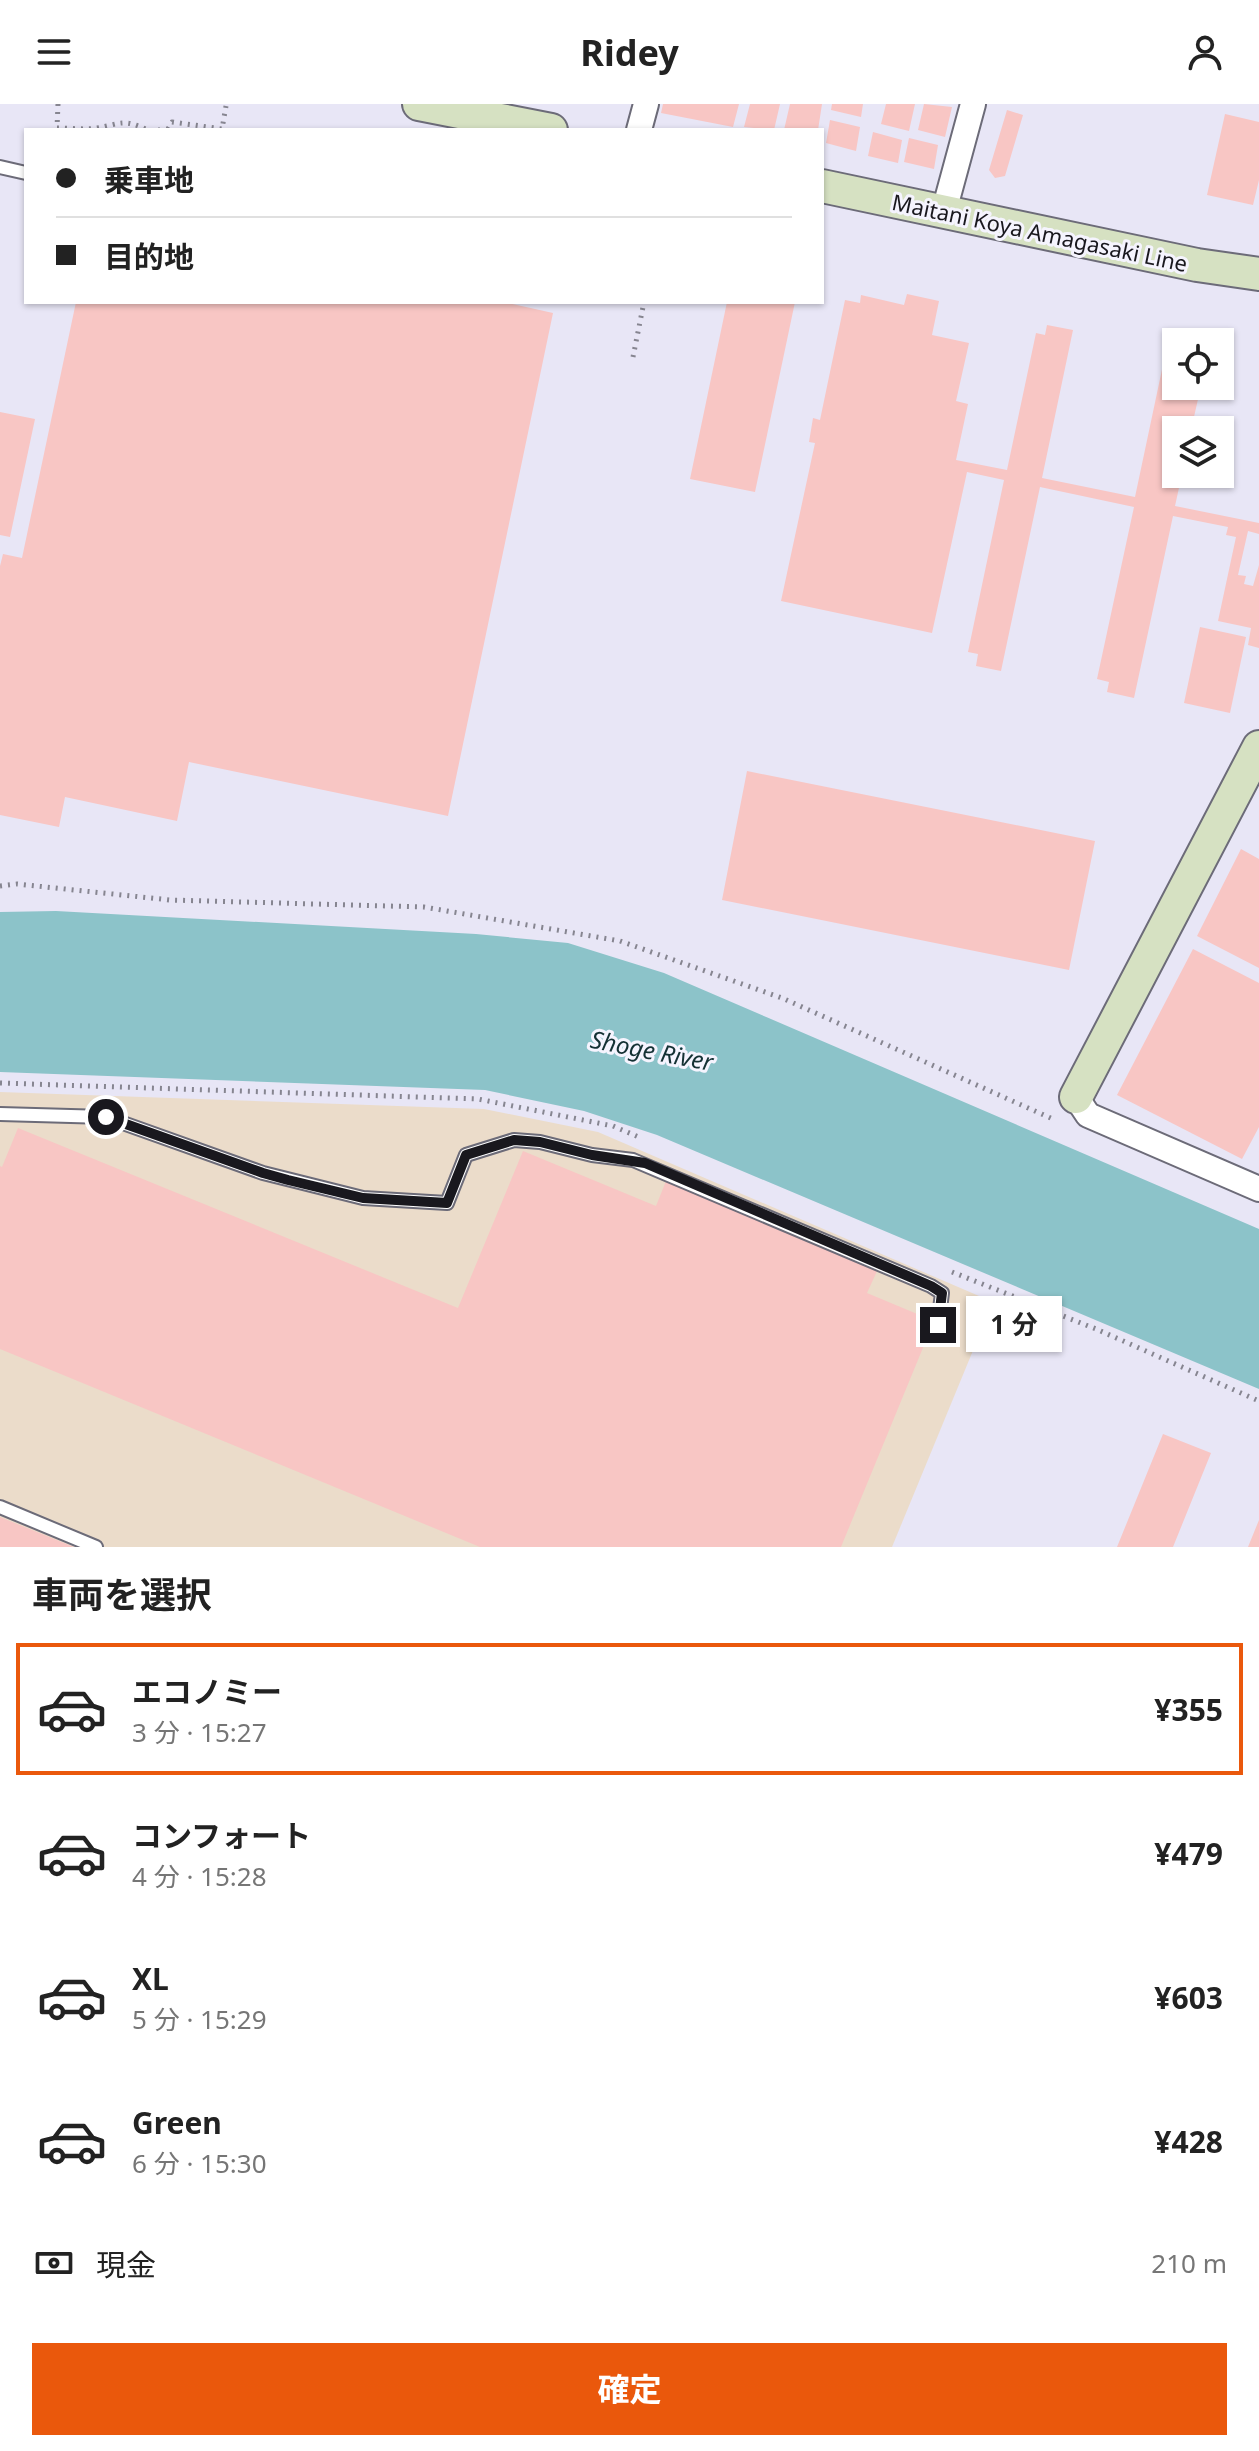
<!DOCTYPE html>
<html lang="ja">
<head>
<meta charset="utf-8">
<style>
  :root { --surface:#fff; --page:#f6f6f6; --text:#222; --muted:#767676; --line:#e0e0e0; --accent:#ea580c }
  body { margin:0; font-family:"Noto Sans","Noto Sans JP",sans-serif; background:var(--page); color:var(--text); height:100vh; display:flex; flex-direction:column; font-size:30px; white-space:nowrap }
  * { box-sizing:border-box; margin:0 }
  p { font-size:26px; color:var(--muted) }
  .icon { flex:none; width:44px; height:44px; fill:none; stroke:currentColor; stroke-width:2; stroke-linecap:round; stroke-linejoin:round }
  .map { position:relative; height:1443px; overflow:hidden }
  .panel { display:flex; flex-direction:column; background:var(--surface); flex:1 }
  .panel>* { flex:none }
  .guide { position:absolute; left:24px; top:24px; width:800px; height:176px; border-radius:0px; box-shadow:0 2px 6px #0004; display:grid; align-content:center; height:176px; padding:0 32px; background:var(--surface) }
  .buttons { position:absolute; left:1162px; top:224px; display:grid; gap:16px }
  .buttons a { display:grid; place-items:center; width:72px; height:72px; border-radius:0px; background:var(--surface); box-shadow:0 2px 6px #0004; font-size:40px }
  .end { position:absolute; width:36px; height:36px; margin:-18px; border:10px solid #19181e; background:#fff; box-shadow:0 0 0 4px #fff }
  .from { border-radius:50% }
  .bubble { position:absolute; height:56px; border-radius:0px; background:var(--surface); box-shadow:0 2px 6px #0004; font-size:26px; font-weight:700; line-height:56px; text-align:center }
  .guide b { display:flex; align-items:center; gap:28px; height:76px; font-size:30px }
  .guide b+b { border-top:2px solid var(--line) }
  .guide i { width:20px; height:20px; background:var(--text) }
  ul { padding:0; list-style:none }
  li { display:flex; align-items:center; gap:24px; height:132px; margin:0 16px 12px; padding:0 16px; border:4px solid transparent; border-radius:0px }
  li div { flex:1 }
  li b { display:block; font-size:30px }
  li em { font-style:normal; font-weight:700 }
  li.on { border-color:var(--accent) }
  li>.icon { width:72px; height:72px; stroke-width:1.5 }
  h2 { padding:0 32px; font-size:36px; line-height:96px }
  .pay { display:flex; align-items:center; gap:20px; height:88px; padding:0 32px; font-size:30px }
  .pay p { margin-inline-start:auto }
  .cta { display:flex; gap:16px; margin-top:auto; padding:16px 32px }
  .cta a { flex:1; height:92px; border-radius:0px; background:var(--accent); color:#fff; font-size:32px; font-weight:700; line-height:92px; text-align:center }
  header { display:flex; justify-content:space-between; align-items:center; height:104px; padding:0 32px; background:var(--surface); font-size:36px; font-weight:700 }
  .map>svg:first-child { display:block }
  .industrial { fill:#ebdcca }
  .water { fill:#8cc3c9 }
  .building { fill:#f8c6c4 }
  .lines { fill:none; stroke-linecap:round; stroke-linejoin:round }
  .lane-casing { stroke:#6c6b78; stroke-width:16 }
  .street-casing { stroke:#6c6b78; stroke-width:28 }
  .secondary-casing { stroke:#6c6b78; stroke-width:36 }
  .path { stroke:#868590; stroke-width:5; stroke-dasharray:2 6; stroke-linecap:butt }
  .lane { stroke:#fff; stroke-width:12 }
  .street { stroke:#fff; stroke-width:24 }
  .secondary { stroke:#d6e1c2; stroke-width:32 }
  .route { stroke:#19181e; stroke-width:10 }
  .labels { text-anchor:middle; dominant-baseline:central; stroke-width:6; stroke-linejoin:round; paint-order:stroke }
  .street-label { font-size:22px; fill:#19181e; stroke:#f5f4fe }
  .water-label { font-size:24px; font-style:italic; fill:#143134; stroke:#f5f4fe }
</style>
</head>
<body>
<header><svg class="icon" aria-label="menu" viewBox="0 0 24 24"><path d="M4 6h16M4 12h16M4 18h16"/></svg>Ridey<svg class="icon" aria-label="person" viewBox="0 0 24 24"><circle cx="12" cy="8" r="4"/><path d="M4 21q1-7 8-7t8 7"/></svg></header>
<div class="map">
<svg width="1259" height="1443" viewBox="0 0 1259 1443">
  <rect width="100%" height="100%" fill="#e8e6f6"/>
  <path class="industrial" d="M0,988L484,1005L598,1028L993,1198L892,1443H0Z"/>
  <path class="water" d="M56,807L476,830L568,839L664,869L1259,1125V1285L657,1031L584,1007L485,986L0,968V808Z"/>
  <path class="building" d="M663,0H739L733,23L661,9Z
    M750,0H780L774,26L744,23Z
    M790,0H822L818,26H784Z
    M832,0H863L861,13L831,6Z
    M886,0H915L909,27L881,20Z
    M924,0L952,3L945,33L918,26Z
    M1007,6L1023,11L1005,72L995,74L989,66Z
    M1225,10L1259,18V76L1253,101L1207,91Z
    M830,16L860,23L856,47L826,39Z
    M873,28L902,36L898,59L868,52Z
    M909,34L938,41L934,65L904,58Z
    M907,190L939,197L932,231L969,239L956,297L968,300L956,356L1007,366L1036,229L1045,231L1047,221L1073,226L1042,374L1135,393L1164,256L1176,258V282H1201L1191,326H1176V370H1182L1175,402L1259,419V430L1248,427L1238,471L1246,472L1244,480L1253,482L1259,461V544L1248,541L1251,524L1218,517L1236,433L1226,431L1228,423L1173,412L1134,594L1107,588L1109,578L1097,575L1134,403L1040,383L1001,567L976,562L978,550L968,548L1004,376L967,368L932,529L781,497L815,339L809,338L813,314L820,316L845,196L860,199L861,191L904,201Z
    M76,198H503L553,209L448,712L189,658L177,717L65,693L59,723L0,711V462L3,450L22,454Z
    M727,198H795L755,388L690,375Z
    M0,308L35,315L10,433L0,431Z
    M1200,523L1246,533L1230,609L1184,599Z
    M747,667L1095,737L1069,866L722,796Z
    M1241,745L1259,755V864L1197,832Z
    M1193,845L1259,879V1023L1242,1055L1117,991Z
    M18,1024L458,1204L523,1047L656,1102L666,1077L878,1165L867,1189L934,1217L841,1443H480L0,1245V1062L2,1063Z
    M1163,1330L1211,1349L1173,1443H1117Z
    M0,1413L74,1443H0Z
    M1259,1416V1443H1248Z"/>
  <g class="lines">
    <defs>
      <path id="lane" d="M0,63L26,69
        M0,1010L106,1013L263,1069L363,1094L447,1099L466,1051L514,1036L540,1038L592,1051L633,1056L931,1182L942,1189L938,1221
        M0,1403L96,1443"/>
      <path id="street" d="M639,26L646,0
        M944,107L973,0
        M1076,993L1088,1011L1259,1085"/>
      <path id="secondary" d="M419,0L551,26
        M822,82L1197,161L1259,170
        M1076,993L1259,643"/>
    </defs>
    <use href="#lane" class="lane-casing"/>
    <use href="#street" class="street-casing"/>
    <use href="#secondary" class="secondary-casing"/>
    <path class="path" d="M58,0L57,24C70,24 84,26 97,24C121,20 122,14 148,26
      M168,25L172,18L222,25L226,2
      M158,26H169
      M633,253L644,198
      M0,782L17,780L170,796L424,803L620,837L782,894L1055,1016
      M0,979L478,995L613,1022L641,1034
      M952,1168L1096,1225L1259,1297"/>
    <use href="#lane" class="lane"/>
    <use href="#street" class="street"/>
    <use href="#secondary" class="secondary"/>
  </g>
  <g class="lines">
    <path class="route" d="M106,1013L263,1069L288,1076L363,1094L447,1099L466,1051L514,1036L540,1038L592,1051L645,1059L931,1182L942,1189L938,1221"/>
  </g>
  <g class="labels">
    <g class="street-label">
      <text transform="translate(1040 128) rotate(12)">Maitani Koya Amagasaki Line</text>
    </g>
    <g class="water-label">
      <text transform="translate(652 946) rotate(11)">Shoge River</text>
    </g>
  </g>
</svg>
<div class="buttons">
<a><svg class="icon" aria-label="locate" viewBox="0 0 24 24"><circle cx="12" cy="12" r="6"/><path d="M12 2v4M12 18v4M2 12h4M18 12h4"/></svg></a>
<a><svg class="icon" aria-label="layers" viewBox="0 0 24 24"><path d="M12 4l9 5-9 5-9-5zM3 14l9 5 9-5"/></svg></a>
</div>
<i class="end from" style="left:106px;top:1013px"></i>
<i class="end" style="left:938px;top:1221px"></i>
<div class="bubble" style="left:966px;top:1192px;width:96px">1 分</div>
<div class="guide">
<b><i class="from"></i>乗車地</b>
<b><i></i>目的地</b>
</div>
</div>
<section class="panel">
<h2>車両を選択</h2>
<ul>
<li class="on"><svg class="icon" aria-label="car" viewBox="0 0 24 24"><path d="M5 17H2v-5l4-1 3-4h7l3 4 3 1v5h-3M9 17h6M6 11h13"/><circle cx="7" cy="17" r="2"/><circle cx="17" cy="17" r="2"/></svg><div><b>エコノミー</b><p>3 分 · 15:27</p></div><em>¥355</em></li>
<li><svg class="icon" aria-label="car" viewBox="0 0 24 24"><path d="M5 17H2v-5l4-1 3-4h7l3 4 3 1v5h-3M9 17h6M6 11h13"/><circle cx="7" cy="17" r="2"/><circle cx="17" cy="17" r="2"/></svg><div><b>コンフォート</b><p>4 分 · 15:28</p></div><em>¥479</em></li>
<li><svg class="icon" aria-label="car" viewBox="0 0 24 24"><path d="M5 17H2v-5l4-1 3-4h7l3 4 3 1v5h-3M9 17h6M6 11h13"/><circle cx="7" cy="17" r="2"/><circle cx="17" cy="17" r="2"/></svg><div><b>XL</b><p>5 分 · 15:29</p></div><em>¥603</em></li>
<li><svg class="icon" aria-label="car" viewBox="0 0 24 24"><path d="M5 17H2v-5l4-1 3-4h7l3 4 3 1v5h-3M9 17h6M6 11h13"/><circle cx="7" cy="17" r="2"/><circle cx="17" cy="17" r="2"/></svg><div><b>Green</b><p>6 分 · 15:30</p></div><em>¥428</em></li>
</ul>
<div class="pay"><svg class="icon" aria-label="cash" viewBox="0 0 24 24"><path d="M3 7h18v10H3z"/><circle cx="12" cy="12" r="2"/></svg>現金<p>210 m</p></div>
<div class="cta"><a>確定</a></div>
</section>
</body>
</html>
